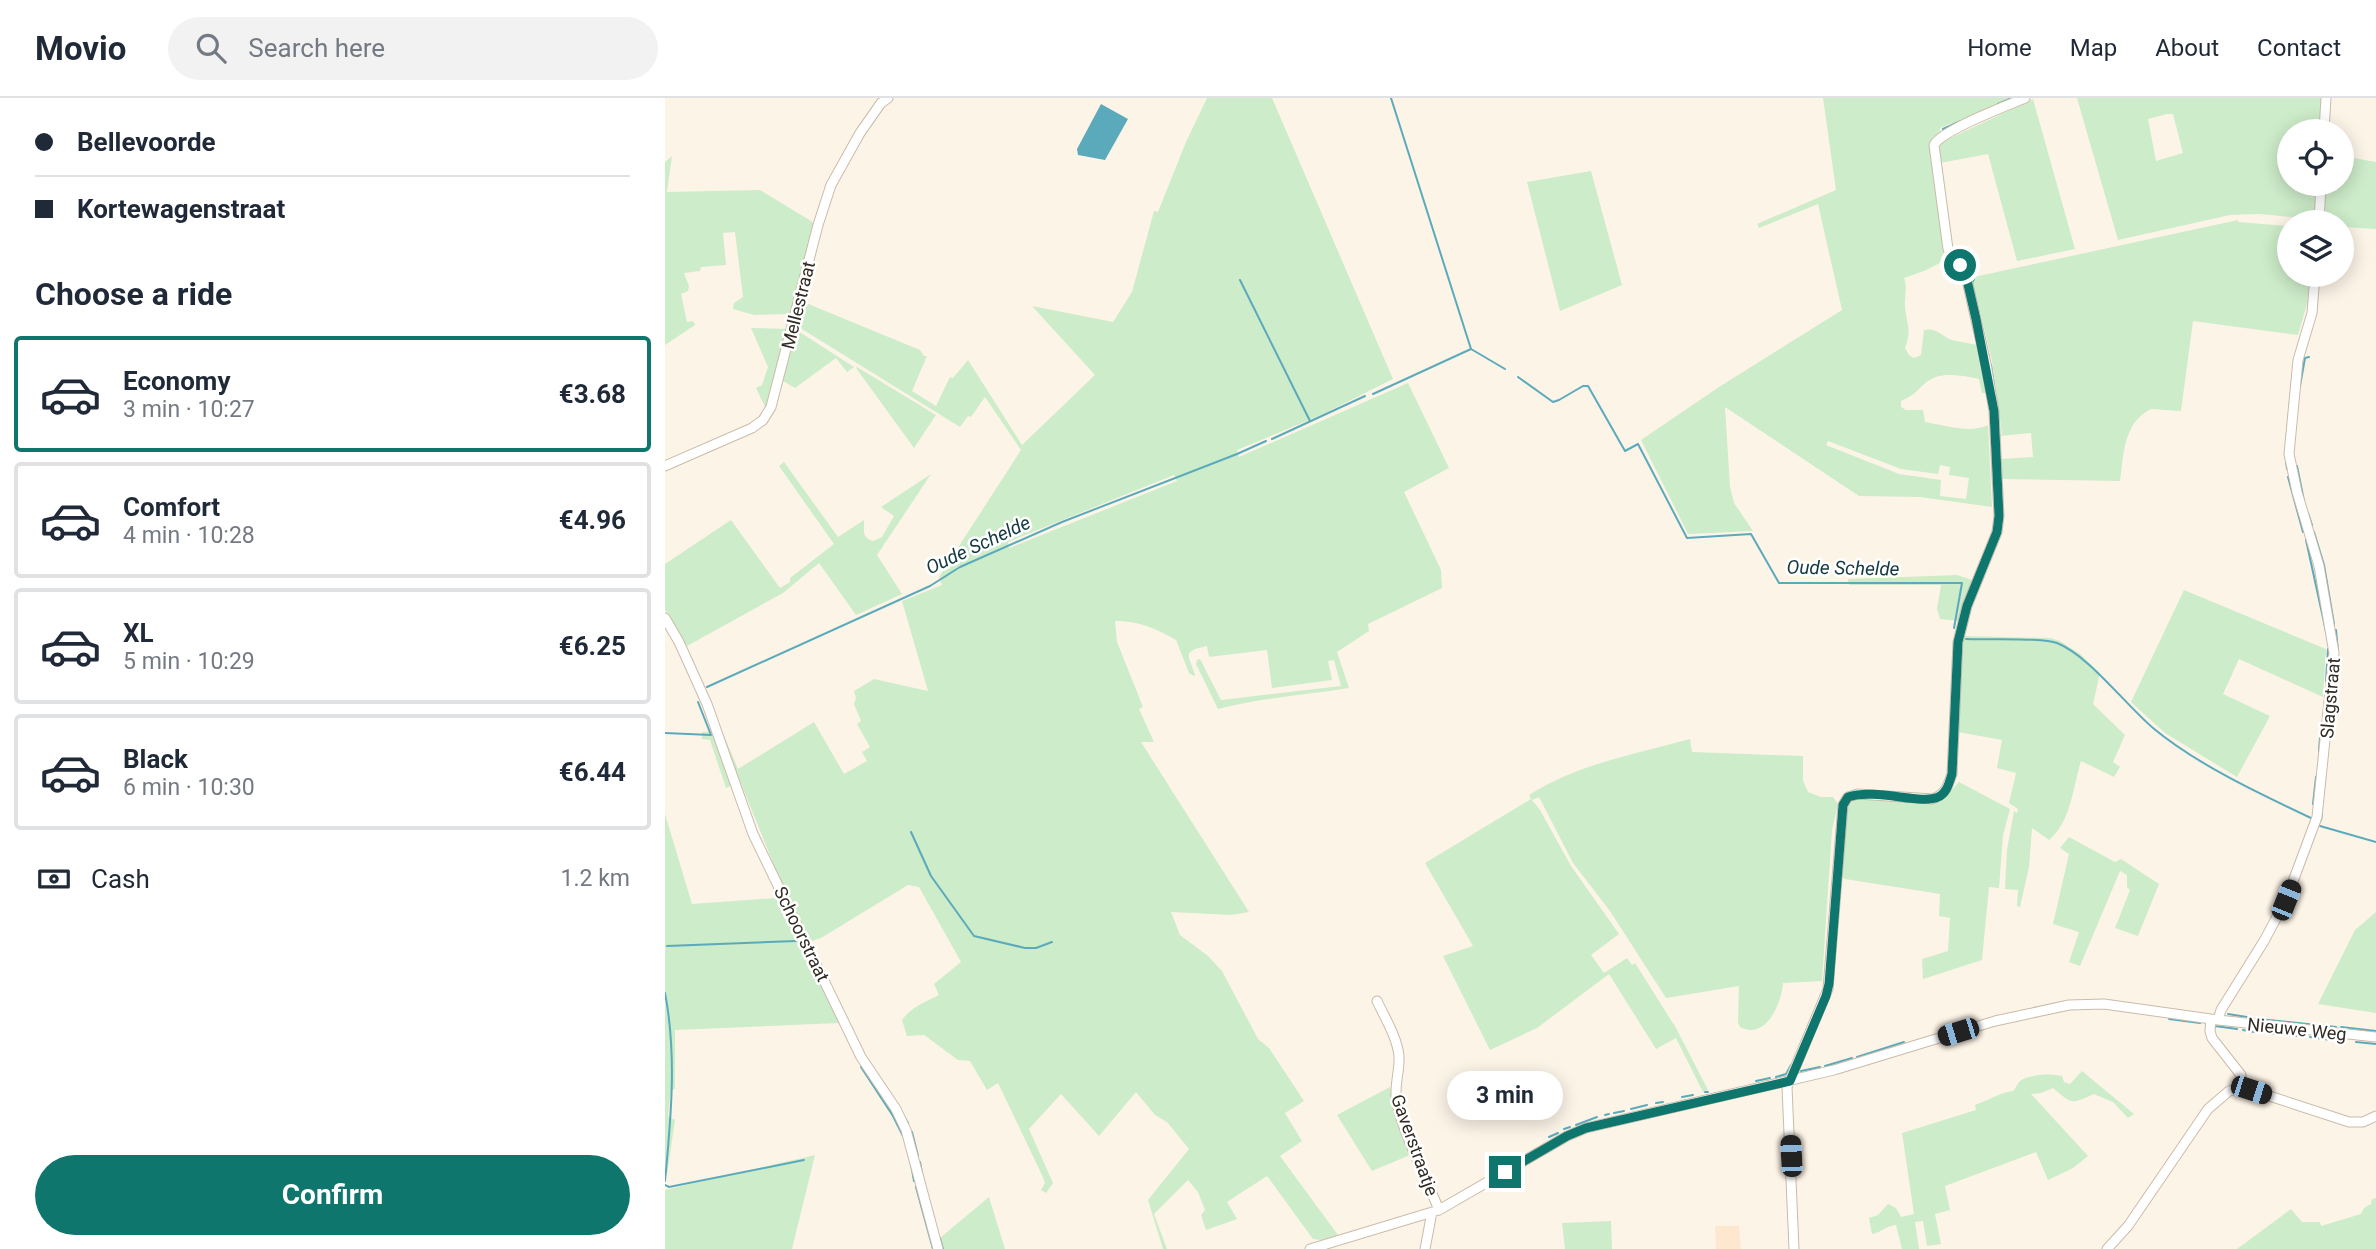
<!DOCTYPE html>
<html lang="en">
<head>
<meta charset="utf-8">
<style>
  :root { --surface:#fff; --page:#f2f2f3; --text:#1f2937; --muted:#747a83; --line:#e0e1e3; --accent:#0f766e }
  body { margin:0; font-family:Roboto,sans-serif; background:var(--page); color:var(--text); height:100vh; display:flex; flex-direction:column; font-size:26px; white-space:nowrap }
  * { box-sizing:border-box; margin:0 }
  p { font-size:23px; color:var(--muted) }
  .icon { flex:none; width:38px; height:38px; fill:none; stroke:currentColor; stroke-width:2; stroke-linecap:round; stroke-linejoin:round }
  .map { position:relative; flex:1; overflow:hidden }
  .details { display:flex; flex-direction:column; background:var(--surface); width:665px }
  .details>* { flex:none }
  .guide { display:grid; align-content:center; height:154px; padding:0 35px; background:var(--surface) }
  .buttons { position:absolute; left:1612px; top:21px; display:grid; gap:14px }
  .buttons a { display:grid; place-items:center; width:77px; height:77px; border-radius:50%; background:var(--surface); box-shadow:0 4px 18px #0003; font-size:35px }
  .end { position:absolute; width:32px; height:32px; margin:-16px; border:9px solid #0f766e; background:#fff; box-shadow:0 0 0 4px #fff }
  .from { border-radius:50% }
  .bubble { position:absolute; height:49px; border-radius:24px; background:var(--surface); box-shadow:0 4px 18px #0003; font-size:23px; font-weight:700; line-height:49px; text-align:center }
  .car { position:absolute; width:21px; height:42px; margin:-21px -10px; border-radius:9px; box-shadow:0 0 5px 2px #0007; background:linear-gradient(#222 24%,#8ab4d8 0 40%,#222 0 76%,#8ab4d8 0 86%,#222 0) }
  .guide b { display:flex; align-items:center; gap:24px; height:66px; font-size:26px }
  .guide b+b { border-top:2px solid var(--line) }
  .guide i { width:18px; height:18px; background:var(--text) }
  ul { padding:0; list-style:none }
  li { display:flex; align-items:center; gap:21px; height:116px; margin:0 14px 10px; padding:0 21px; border:4px solid var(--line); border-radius:7px }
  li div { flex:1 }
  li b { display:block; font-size:26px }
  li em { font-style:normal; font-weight:700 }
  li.selected { border-color:var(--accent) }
  li>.icon { width:63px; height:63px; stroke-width:1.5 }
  h2 { padding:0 35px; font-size:32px; line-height:84px }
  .pay { display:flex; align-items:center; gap:18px; height:77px; padding:0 35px; font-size:26px }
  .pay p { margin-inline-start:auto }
  .cta { display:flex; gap:14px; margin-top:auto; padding:14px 35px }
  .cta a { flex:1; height:80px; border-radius:42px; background:var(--accent); color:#fff; font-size:28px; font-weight:700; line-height:80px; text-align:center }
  header { display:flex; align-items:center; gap:42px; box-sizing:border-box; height:98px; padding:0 35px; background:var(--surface); border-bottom:2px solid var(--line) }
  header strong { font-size:33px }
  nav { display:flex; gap:38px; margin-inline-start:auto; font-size:24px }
  .search { width:490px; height:63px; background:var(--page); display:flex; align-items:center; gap:18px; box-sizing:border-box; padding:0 24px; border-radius:38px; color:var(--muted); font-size:26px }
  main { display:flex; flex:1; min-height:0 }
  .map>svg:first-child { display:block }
  .built { fill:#fde8cf }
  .green { fill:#cdecc9; fill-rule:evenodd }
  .water { fill:#5baabb }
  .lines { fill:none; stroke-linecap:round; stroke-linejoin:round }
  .stream { stroke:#5baabb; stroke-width:2 }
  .minor-casing { stroke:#cabba9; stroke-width:11 }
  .minor { stroke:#fff; stroke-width:9 }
  .route { stroke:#0f766e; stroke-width:9 }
  .labels { text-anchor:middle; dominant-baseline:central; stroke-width:5; stroke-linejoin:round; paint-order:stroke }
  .street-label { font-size:18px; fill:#312b24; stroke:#fff }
  .water-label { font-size:19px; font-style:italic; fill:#123840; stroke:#fff }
</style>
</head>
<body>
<header>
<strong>Movio</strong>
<div class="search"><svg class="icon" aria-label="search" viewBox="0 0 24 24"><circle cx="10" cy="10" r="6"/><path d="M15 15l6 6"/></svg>Search here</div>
<nav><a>Home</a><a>Map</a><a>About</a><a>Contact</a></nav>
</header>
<main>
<section class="details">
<div class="guide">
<b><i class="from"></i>Bellevoorde</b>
<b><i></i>Kortewagenstraat</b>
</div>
<h2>Choose a ride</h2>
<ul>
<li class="selected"><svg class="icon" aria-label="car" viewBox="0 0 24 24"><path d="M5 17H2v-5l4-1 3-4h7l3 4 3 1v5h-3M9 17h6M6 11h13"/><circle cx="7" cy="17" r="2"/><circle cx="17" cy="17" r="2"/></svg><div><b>Economy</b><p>3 min · 10:27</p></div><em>€3.68</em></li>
<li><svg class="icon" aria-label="car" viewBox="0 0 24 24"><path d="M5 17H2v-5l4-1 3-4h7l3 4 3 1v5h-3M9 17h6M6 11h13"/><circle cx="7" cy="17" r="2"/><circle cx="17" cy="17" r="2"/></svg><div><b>Comfort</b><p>4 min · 10:28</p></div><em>€4.96</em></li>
<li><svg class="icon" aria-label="car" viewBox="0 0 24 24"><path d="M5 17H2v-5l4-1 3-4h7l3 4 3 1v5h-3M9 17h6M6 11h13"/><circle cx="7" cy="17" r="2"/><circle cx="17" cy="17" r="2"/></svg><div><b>XL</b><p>5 min · 10:29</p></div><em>€6.25</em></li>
<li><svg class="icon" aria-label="car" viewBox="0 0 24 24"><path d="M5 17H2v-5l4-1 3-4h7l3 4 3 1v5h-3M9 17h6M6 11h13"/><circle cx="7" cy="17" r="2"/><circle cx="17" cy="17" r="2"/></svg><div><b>Black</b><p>6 min · 10:30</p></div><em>€6.44</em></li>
</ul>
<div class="pay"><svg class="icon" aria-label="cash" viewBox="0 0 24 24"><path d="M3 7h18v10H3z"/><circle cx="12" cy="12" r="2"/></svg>Cash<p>1.2 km</p></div>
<div class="cta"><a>Confirm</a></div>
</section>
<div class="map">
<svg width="1711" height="1151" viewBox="0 0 1711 1151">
  <rect width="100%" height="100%" fill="#fdf4e8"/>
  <path class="built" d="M1050,1128H1074L1076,1151H1051Z"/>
  <path class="green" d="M542,0H607L728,281L654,318L572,352L574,359L743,285L784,370L739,394L776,472L777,490L703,526L704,533L672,554L684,590C640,597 596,600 553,611L531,566L532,562L535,561L556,602L676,588L669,562L663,563L667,582L607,590L602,552L544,559L542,548L530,551L524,555V560L530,577L529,578L524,575L511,542C493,531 471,522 450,523L452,544L478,609L474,611L489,644H476L584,814L566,817L506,814L515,837L543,858L557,873L593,941L604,950L639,1003L620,1015L637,1043L615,1058L673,1137L656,1142L648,1141L602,1078L562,1104L572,1121L541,1132L536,1117L540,1112L533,1094L523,1082L489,1116L502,1151H498L483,1102L524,1051L502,1024L490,1017L471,994L434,1038L396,996L364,1031L388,1085L381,1095L376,1092L380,1085L377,1077L333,985L322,992L305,963L293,962L259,937L242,938L237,922C246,909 260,904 274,897L269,886L296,864L254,789L243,787L156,840L144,844L119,792L75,683L61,690L45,642L37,641V634L57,633L73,671L149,624L179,676L202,663L197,654L205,649L192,626L196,623L189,606L191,600L189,593L209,581L263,593L237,503L277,487L274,479L356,352L320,299L306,319L303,318L295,329L132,228L139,206L141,205L255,252L259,258H262L247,293L271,308L285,279L288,280L303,262L357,347L430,277L367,208L448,224L467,194L489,113L493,114L521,44ZM509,377L512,383L344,450L343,444Z
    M1158,0H1351L1288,28L1287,25L1275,30V36L1273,38L1283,161L1259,173L1239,180C1243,191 1239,199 1240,209C1242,228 1247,232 1240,250L1244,257L1249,260L1256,257L1259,232C1272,229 1276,238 1287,242C1295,244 1304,245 1312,247L1321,295H1317L1314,281C1299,278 1277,273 1263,283C1250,293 1252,296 1236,303V309L1241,312H1258L1260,324C1279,327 1305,336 1323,327L1327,409L1255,399L1194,398L1060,309L1065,389L1069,405L1088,433L1023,436L976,342L1054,289L1177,212L1153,106L1094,130L1092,126L1171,92ZM1163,343L1236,371L1273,376L1275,367L1285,369L1284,377L1304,380L1301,401L1275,398L1276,382L1234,376L1161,347Z
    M1412,0H1659L1657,33H1624V86H1654L1652,118L1646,121L1594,116L1565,117L1453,142ZM1502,16H1508L1518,55L1491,63L1483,21Z
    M1368,1L1410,151L1352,163L1323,56L1275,65V45Z
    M7,58L2,94L95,92L151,126L127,212L123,216L89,217L68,211L69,205L78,199L70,134L58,135L61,167L36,169L35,173L19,175L24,188L23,193L16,196L22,224L28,223L30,227L0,247V64Z
    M1677,58L1711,64V131L1677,129L1676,124H1657L1660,86H1676Z
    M926,73L957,187L895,213L862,84Z
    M1573,122V124L1624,128V177H1645L1642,206L1633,237L1528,223L1516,313L1486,311C1458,325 1459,356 1455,383L1336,381L1335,361L1368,359L1366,335L1334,338L1337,336L1327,263L1308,185L1309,179Z
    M86,230L124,231L101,311L91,290L97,287L103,269Z
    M130,233H133L189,269L182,274L171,260L130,290L118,283Z
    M192,269L271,317L249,350L191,270Z
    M119,364L173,439L199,422C200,431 195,439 208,443L217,439L229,418L216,409L266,376L212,457L237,496L191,517L154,465L118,495L22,548L0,512V466L66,422L115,490L125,484V480L169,446L114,368Z
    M1292,477L1307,482L1295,523L1275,521L1272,511L1276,487H1184L1183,481Z
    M1519,492L1661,551L1658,599L1574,561L1558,596L1605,618L1572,679L1500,635L1466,604Z
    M1299,538L1385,540L1395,543L1415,556L1435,575L1428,606L1460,637L1448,664L1455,669L1449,679L1416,663C1408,689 1406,724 1384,742L1367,730L1364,769L1355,809L1352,808L1353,792L1340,791L1342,752L1349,713L1352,715L1353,711L1344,705L1351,675L1332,670L1337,642L1293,634Z
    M1025,641L1027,654L1138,658V683L1143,694L1156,699H1168L1173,706L1167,732L1157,883L1118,885C1117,903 1102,943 1075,929L1073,925L1074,888L1001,900L945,813L908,765L874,699L867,702L875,712L906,768L954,836L926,857L939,875L962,860L967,867L970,865L1011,930L1043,992L1038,994L1011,940L991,951L944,876L872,930L825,952L778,858L808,848L760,765L866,701L864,697C912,666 971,656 1025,641Z
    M1294,684L1345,711L1338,737L1334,790L1324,789L1317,862L1258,881L1257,861L1283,853L1285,820L1274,818L1275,796L1180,781L1176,778L1183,709L1190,701L1196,700L1275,704Z
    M0,716L27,806L111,800L131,835L174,925L10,932V991L6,992L3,1018L10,1022L2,1077H0Z
    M1404,739L1450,764L1456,761L1494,786L1473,838L1450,830L1465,792L1462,789V777L1455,773L1415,868L1404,864L1414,834L1388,826L1404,756L1395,750Z
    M1711,814V915L1653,906L1690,832Z
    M1417,973L1469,1016L1463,1020L1448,1004L1429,996C1404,1007 1408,1006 1388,990L1376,995L1366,996L1423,1058L1408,1070L1383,1082L1371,1054L1280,1088L1285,1112L1270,1116L1276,1146L1262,1148L1258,1123L1250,1124L1254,1151H1237L1231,1127C1220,1128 1216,1135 1207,1136L1204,1120L1213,1117L1223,1106L1231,1110L1236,1119L1249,1116L1237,1035L1311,1012L1310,1007C1324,1002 1334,995 1348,993C1349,992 1354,984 1355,983C1365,976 1386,975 1397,978L1399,984L1405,986Z
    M725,989L731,1019L745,1057L707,1073L672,1017Z
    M150,1057L127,1151H0V1092Z
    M324,1099L340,1151H279L276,1139Z
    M1711,1100V1151H1572L1626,1111L1637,1124H1655L1656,1128L1696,1116L1699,1110L1706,1106L1707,1101Z
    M946,1123L947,1151H900L897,1125Z"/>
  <path class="water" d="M436,6L463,21L440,62L413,57L412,51Z"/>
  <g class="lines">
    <path class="stream" d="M726,0L806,251
      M1333,6L1347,0
      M1278,31L1296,23
      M1309,181L1307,185L1324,260
      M575,182L645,323
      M1326,267L1329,287
      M853,279L888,304L894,302L918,288H923L960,353L973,346L1022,440L1086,436L1114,485H1297L1289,530
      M1635,288L1640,260L1644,259
      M708,296L806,251L840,271
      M607,341L700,298
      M1621,345L1627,283
      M1621,362L1622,371
      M1632,368L1639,403
      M1623,379L1638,434
      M1643,415L1647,427
      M1649,434L1659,467L1669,526
      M1641,442L1662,538
      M1671,532L1673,553
      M1301,541C1321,542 1377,539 1392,545C1423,557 1460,606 1488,630C1531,666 1595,696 1646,720
      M1661,583L1663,551
      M42,589L265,488L295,469L397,424L572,356L601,343
      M1670,589L1671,573
      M0,635L46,637L33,604
      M1654,653L1655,639
      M1648,706L1651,679
      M1656,722L1657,715
      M1655,728L1711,744
      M246,734L266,778L309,838L360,850H371L387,844
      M2,848L131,843
      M0,895C12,957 6,1020 0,1083
      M1563,916L1588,920
      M1504,921L1535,925
      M1594,921L1671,929
      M1676,929L1711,933
      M1549,931L1550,928L1572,931
      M1578,932L1589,934
      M1598,934L1619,937
      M1624,937L1634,938
      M1645,939L1666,942
      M1691,944L1711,946
      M1192,959L1239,944
      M1160,968L1187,960
      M196,969L228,1018L239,1040
      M1136,973L1155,969
      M1111,979L1121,976L1126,967
      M1091,983L1105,980
      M1040,994H1043
      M1017,999L1028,997
      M991,1005L998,1004
      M966,1011L982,1007
      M949,1015L959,1013
      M238,1017L243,1025
      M940,1017L944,1016
      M911,1027L932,1019
      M899,1031L905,1029
      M247,1034L253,1058
      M884,1039L893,1035
      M255,1064L257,1075
      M246,1066L249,1083
      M0,1087L4,1089L139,1062
      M251,1089L268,1151
      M275,1140L278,1151"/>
    <defs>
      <path id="minor" d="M1659,33L1661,0
        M1654,124L1656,86
        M0,368L87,330L98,322L106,309L153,127L166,87L195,35L216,5L223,0
        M0,520L14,544L42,606L88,736L196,959L231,1011L241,1032L273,1151
        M712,903C720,920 732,939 734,958C735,975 728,989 732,1006C741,1042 760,1077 774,1112
        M1546,921L1545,933L1547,940L1576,977L1577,990
        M1553,922L1556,912L1599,843L1621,802L1652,719L1669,555L1654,468L1632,394L1624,356L1633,262L1647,215L1650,177
        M645,1151L774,1112L902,1038L921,1030L1169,972L1330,923L1404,907L1439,906L1553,922L1711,939
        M760,1151L767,1114
        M1129,1151L1122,989L1163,891L1178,707L1183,699L1193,696L1267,701C1280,697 1283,688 1287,676L1293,544L1302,508L1332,434L1334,418L1329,313L1321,266L1301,178L1283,151L1269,47C1277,32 1341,8 1360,0
        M1442,1151L1463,1128L1543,1011L1564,993L1577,990L1586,992L1684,1024H1698L1711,1018"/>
    </defs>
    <use href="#minor" class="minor-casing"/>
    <use href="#minor" class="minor"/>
  </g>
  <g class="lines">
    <path class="route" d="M840,1074L902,1038L921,1030L1125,983L1161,898L1164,886L1178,707L1183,699C1210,690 1257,707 1273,699C1282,695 1284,685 1287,676L1293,544L1302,508L1332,434L1334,418L1329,313L1311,221L1301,178L1295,167"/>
  </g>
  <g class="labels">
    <g class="street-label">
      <text transform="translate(133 207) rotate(-76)">Mellestraat</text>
      <text transform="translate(1665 600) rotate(-85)">Slagstraat</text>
      <text transform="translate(137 836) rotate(64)">Schoorstraat</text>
      <text transform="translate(1632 931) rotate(6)">Nieuwe Weg</text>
      <text transform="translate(750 1047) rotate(70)">Gaverstraatje</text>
    </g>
    <g class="water-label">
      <text transform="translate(313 447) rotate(-25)">Oude Schelde</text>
      <text transform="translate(1178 470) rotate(1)">Oude Schelde</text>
    </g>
  </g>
</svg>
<div class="buttons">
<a><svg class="icon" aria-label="locate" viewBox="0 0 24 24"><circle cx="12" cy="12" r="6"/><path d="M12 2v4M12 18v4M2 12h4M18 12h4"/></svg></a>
<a><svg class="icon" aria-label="layers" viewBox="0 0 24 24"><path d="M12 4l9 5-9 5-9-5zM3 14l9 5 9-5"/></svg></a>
</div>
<i class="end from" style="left:1295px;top:167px"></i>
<i class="end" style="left:840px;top:1074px"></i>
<div class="bubble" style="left:782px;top:973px;width:116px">3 min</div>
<i class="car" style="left:1621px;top:802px;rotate:22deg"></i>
<i class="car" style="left:1293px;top:934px;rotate:253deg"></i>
<i class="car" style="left:1586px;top:992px;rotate:108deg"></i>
<i class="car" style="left:1126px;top:1058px;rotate:357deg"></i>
</div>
</main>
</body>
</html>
